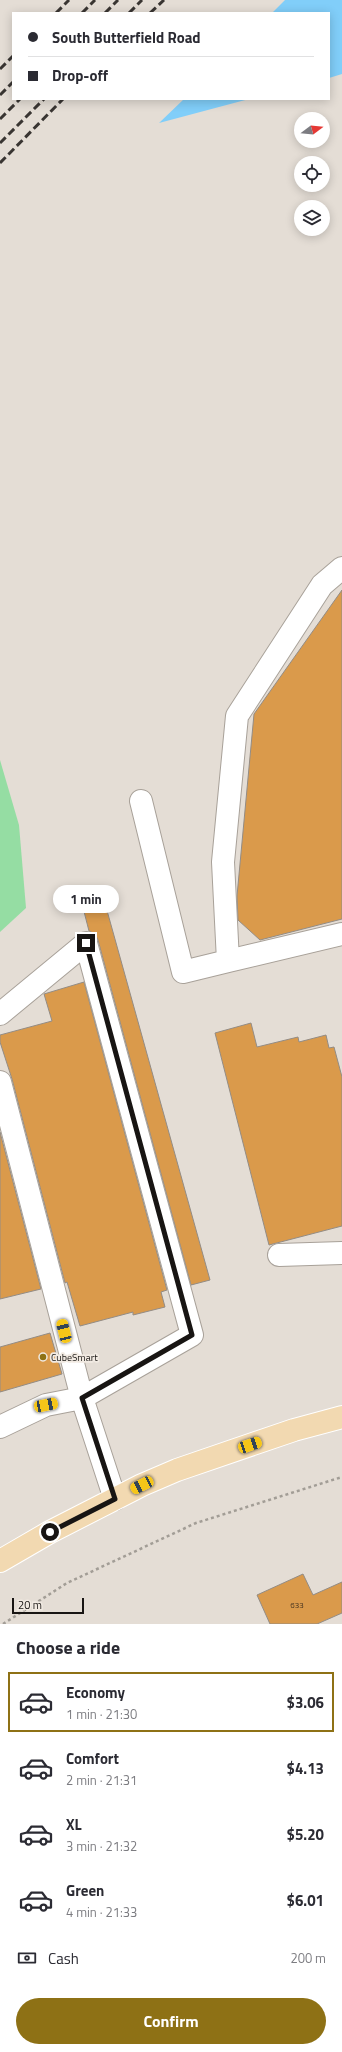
<!DOCTYPE html>
<html lang="en">
<head>
<meta charset="utf-8">
<style>
  :root { --surface:#fff; --page:#f2f2f3; --text:#2b2b33; --muted:#7c7c81; --line:#e1e1e2; --accent:#8e7115 }
  body { margin:0; font-family:"Titillium Web",sans-serif; background:var(--page); color:var(--text); height:100vh; display:flex; flex-direction:column; font-size:15px; white-space:nowrap }
  * { box-sizing:border-box; margin:0 }
  p { font-size:13px; color:var(--muted) }
  .icon { flex:none; width:22px; height:22px; fill:none; stroke:currentColor; stroke-width:2; stroke-linecap:round; stroke-linejoin:round }
  .map { position:relative; height:1624px; overflow:hidden }
  .sheet { display:flex; flex-direction:column; background:var(--surface); flex:1 }
  .sheet>* { flex:none }
  .guide { position:absolute; left:12px; top:12px; width:318px; height:88px; border-radius:0px; box-shadow:0 2px 10px #0003; display:grid; align-content:center; height:88px; padding:0 16px; background:var(--surface) }
  .needle { width:26px; rotate:74deg }
  .tools { position:absolute; left:294px; top:112px; display:grid; gap:8px }
  .tools a { display:grid; place-items:center; width:36px; height:36px; border-radius:50%; background:var(--surface); box-shadow:0 2px 10px #0003; font-size:20px }
  .scale { position:absolute; left:12px; bottom:10px; width:72px; box-sizing:border-box; padding-left:4px; border:2px solid #181513; border-top:0; font-size:11px; line-height:14px; white-space:nowrap; color:#181513; -webkit-text-stroke:3px #f1eae2; paint-order:stroke }
  .end { position:absolute; width:18px; height:18px; margin:-9px; border:5px solid #181513; background:#fff; box-shadow:0 0 0 2px #fff }
  .from { border-radius:50% }
  .bubble { position:absolute; height:28px; border-radius:14px; background:var(--surface); box-shadow:0 2px 10px #0003; font-size:13px; font-weight:700; line-height:28px; text-align:center }
  .car { position:absolute; width:12px; height:24px; margin:-12px -6px; border-radius:5px; box-shadow:0 0 3px 1px #0007; background:linear-gradient(#f5c518 24%,#345 0 40%,#f5c518 0 76%,#345 0 86%,#f5c518 0) }
  .guide b { display:flex; align-items:center; gap:14px; height:38px; font-size:15px }
  .guide b+b { border-top:1px solid var(--line) }
  .guide i { width:10px; height:10px; background:var(--text) }
  ul { padding:0; list-style:none }
  li { display:flex; align-items:center; gap:12px; height:60px; margin:0 8px 6px; padding:0 8px; border:2px solid transparent; border-radius:0px }
  li div { flex:1 }
  li b { display:block; font-size:15px }
  li em { font-style:normal; font-weight:700 }
  li.on { border-color:var(--accent) }
  li>.icon { width:36px; height:36px; stroke-width:1.5 }
  h2 { padding:0 16px; font-size:18px; line-height:48px }
  .pay { display:flex; align-items:center; gap:10px; height:44px; padding:0 16px; font-size:15px }
  .pay p { margin-inline-start:auto }
  .cta { display:flex; gap:8px; margin-top:auto; padding:8px 16px }
  .cta a { flex:1; height:46px; border-radius:24px; background:var(--accent); color:#fff; font-size:16px; font-weight:700; line-height:46px; text-align:center }
  .map>svg:first-child { display:block }
  .green { fill:#95dda3 }
  .water { fill:#81cef9 }
  .building { fill:#da9a4b; stroke:#938c85 }
  .lines { fill:none; stroke-linecap:round; stroke-linejoin:round }
  .minor-casing { stroke:#a8a199; stroke-width:24 }
  .major-casing { stroke:#fff; stroke-width:24 }
  .path { stroke:#a29d96; stroke-width:2.5; stroke-dasharray:3 3; stroke-linecap:butt }
  .minor { stroke:#fff; stroke-width:22 }
  .major { stroke:#f2d9b1; stroke-width:22 }
  .rail { stroke:#393532; stroke-width:3; stroke-dasharray:8 4; stroke-linecap:butt }
  .route { stroke:#181513; stroke-width:5 }
  .poi-dot { fill:#8e7115; stroke:#f1eae2; stroke-width:1.5 }
  .labels { text-anchor:middle; dominant-baseline:central; stroke-width:3.5; stroke-linejoin:round; paint-order:stroke }
  .number-label { font-size:8px; fill:#483621 }
  .poi-label { font-size:10px; fill:#181513; stroke:#f1eae2; text-anchor:start }
</style>
</head>
<body>
<div class="map">
<svg width="342" height="1624" viewBox="0 0 342 1624">
  <rect width="100%" height="100%" fill="#e4ddd5"/>
  <path class="green" d="M0,760L19,825L26,908L0,932Z"/>
  <path class="water" d="M285,0H342V74L329,78V13H272Z
    M184,99H249L159,123Z"/>
  <path class="building" d="M342,590V919L260,940L238,920L237,896L254,714Z
    M101,889L210,1280L191,1285L98,940L95,934L89,931L80,896Z
    M84,982L167,1290L161,1292L165,1307L133,1315V1312L80,1326L67,1282L65,1283L12,1079L0,1042V1035L52,1021L44,994Z
    M251,1023L257,1047L298,1037L299,1042L326,1035L329,1048L334,1047L342,1077V1226L269,1245L215,1033Z
    M0,1132L41,1289L0,1299Z
    M50,1333L62,1374L0,1392V1347Z
    M303,1574L313,1595L342,1582V1613L317,1624H270L257,1595Z"/>
  <g class="lines">
    <defs>
      <path id="minor" d="M342,568L322,585L237,716L223,862L228,961L342,934
        M141,801L183,972L228,961
        M0,1014L86,943L192,1335L82,1398L115,1499
        M0,1082L82,1398L46,1405L0,1427
        M279,1255L342,1253"/>
      <path id="major" d="M0,1561L50,1532L142,1485L177,1470L294,1430L342,1417"/>
    </defs>
    <use href="#minor" class="minor-casing"/>
    <use href="#major" class="major-casing"/>
    <path class="path" d="M3,1624L67,1583L196,1523L342,1477"/>
    <use href="#minor" class="minor"/>
    <use href="#major" class="major"/>
    <path class="rail" d="M56,13L69,0
      M82,13L95,0
      M105,13L118,0
      M129,13L142,0
      M150,13L164,0
      M0,69L13,56
      M0,95L13,82
      M0,119L20,99
      M0,143L44,99
      M0,163L63,99"/>
  </g>
  <g class="lines">
    <path class="route" d="M50,1532L115,1499L82,1398L192,1335L86,943"/>
  </g>
  <circle class="poi-dot" cx="43" cy="1357" r="4"/>
  <g class="labels">
    <g class="number-label">
      <text x="297" y="1605">633</text>
    </g>
    <g class="poi-label">
      <text x="51" y="1357">CubeSmart</text>
    </g>
  </g>
</svg>
<div class="tools">
<a><svg class="needle" viewBox="-14 -14 28 28"><path d="M0-13l5 13h-10z" fill="#e53935"/><path d="M0 13l5-13h-10z" fill="#7c7c81"/></svg></a>
<a><svg class="icon" aria-label="locate" viewBox="0 0 24 24"><circle cx="12" cy="12" r="6"/><path d="M12 2v4M12 18v4M2 12h4M18 12h4"/></svg></a>
<a><svg class="icon" aria-label="layers" viewBox="0 0 24 24"><path d="M12 4l9 5-9 5-9-5zM3 14l9 5 9-5"/></svg></a>
</div>
<div class="scale">20 m</div>
<i class="end from" style="left:50px;top:1532px"></i>
<i class="end" style="left:86px;top:943px"></i>
<div class="bubble" style="left:53px;top:885px;width:66px">1 min</div>
<i class="car" style="left:64px;top:1331px;rotate:346deg"></i>
<i class="car" style="left:46px;top:1405px;rotate:79deg"></i>
<i class="car" style="left:250px;top:1445px;rotate:71deg"></i>
<i class="car" style="left:142px;top:1485px;rotate:243deg"></i>
<div class="guide">
<b><i class="from"></i>South Butterfield Road</b>
<b><i></i>Drop-off</b>
</div>
</div>
<section class="sheet">
<h2>Choose a ride</h2>
<ul>
<li class="on"><svg class="icon" aria-label="car" viewBox="0 0 24 24"><path d="M5 17H2v-5l4-1 3-4h7l3 4 3 1v5h-3M9 17h6M6 11h13"/><circle cx="7" cy="17" r="2"/><circle cx="17" cy="17" r="2"/></svg><div><b>Economy</b><p>1 min · 21:30</p></div><em>$3.06</em></li>
<li><svg class="icon" aria-label="car" viewBox="0 0 24 24"><path d="M5 17H2v-5l4-1 3-4h7l3 4 3 1v5h-3M9 17h6M6 11h13"/><circle cx="7" cy="17" r="2"/><circle cx="17" cy="17" r="2"/></svg><div><b>Comfort</b><p>2 min · 21:31</p></div><em>$4.13</em></li>
<li><svg class="icon" aria-label="car" viewBox="0 0 24 24"><path d="M5 17H2v-5l4-1 3-4h7l3 4 3 1v5h-3M9 17h6M6 11h13"/><circle cx="7" cy="17" r="2"/><circle cx="17" cy="17" r="2"/></svg><div><b>XL</b><p>3 min · 21:32</p></div><em>$5.20</em></li>
<li><svg class="icon" aria-label="car" viewBox="0 0 24 24"><path d="M5 17H2v-5l4-1 3-4h7l3 4 3 1v5h-3M9 17h6M6 11h13"/><circle cx="7" cy="17" r="2"/><circle cx="17" cy="17" r="2"/></svg><div><b>Green</b><p>4 min · 21:33</p></div><em>$6.01</em></li>
</ul>
<div class="pay"><svg class="icon" aria-label="cash" viewBox="0 0 24 24"><path d="M3 7h18v10H3z"/><circle cx="12" cy="12" r="2"/></svg>Cash<p>200 m</p></div>
<div class="cta"><a>Confirm</a></div>
</section>
</body>
</html>
